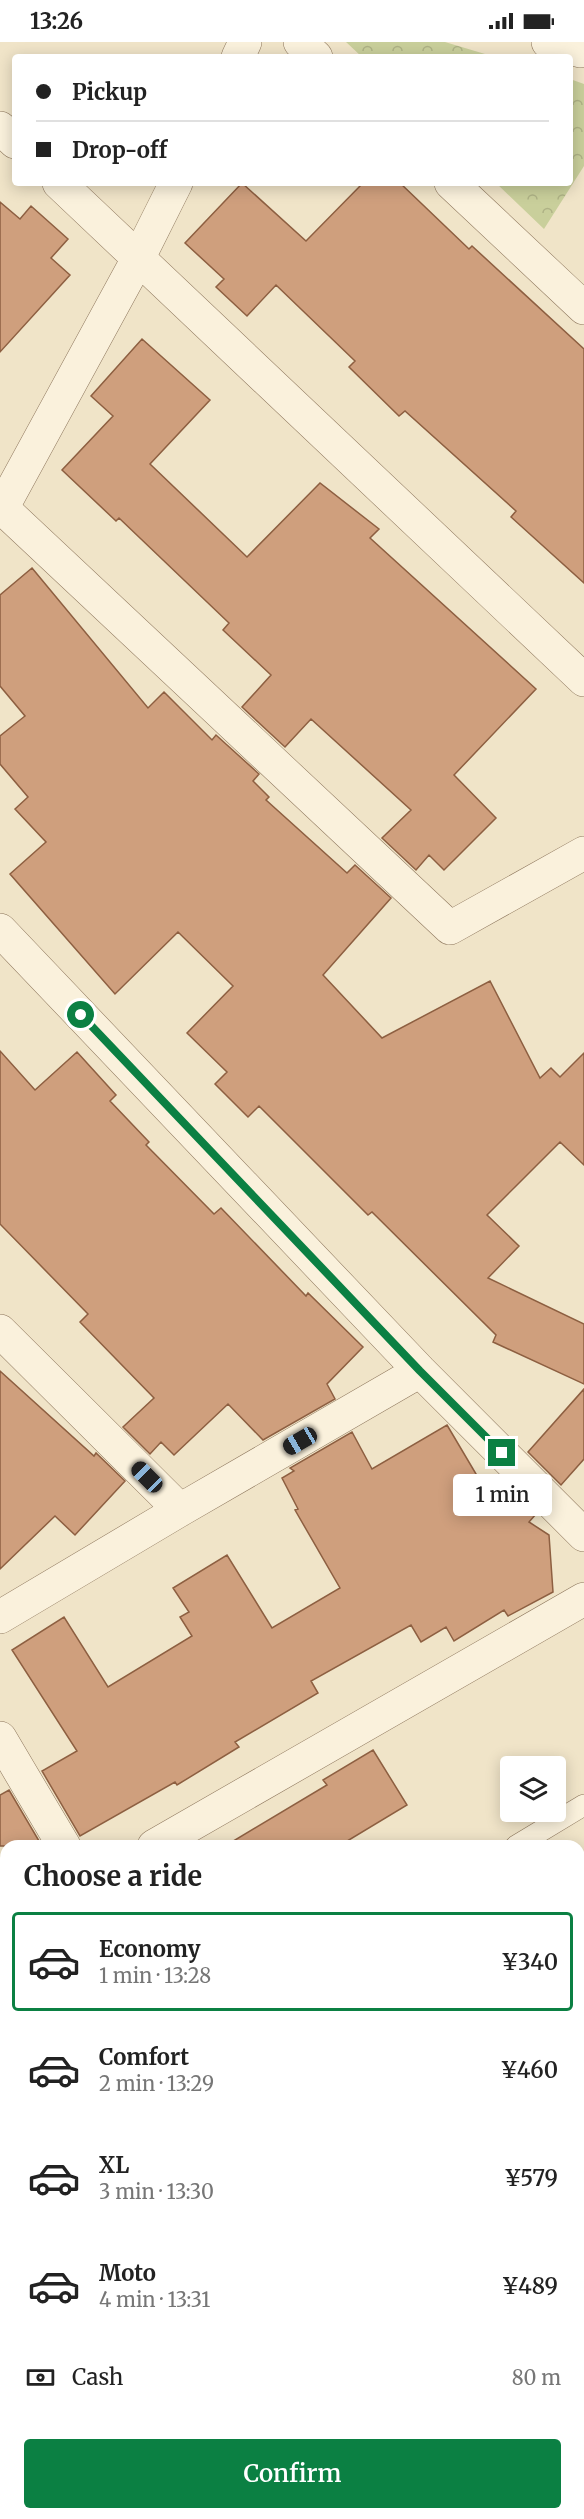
<!DOCTYPE html>
<html lang="en">
<head>
<meta charset="utf-8">
<style>
  :root { --surface:#fff; --page:#f6f6f6; --text:#222; --muted:#767676; --line:#e0e0e0; --accent:#0b8043 }
  body { margin:0; font-family:Merriweather,serif; background:var(--page); color:var(--text); height:100vh; display:flex; flex-direction:column; font-size:22px; white-space:nowrap }
  * { box-sizing:border-box; margin:0 }
  p { font-size:20px; color:var(--muted) }
  .icon { flex:none; width:33px; height:33px; fill:none; stroke:currentColor; stroke-width:2; stroke-linecap:round; stroke-linejoin:round }
  .map { position:relative; flex:1; overflow:hidden }
  .drawer { position:absolute; left:0px; top:1798px; width:585px; height:680px; display:flex; flex-direction:column; background:var(--surface); border-radius:18px 18px 0 0; box-shadow:0 3px 15px #0003 }
  .drawer>* { flex:none }
  .banner { position:absolute; left:12px; top:12px; width:561px; height:132px; border-radius:6px; box-shadow:0 3px 15px #0003; display:grid; align-content:center; height:132px; padding:0 24px; background:var(--surface) }
  .controls { position:absolute; left:500px; top:1714px; display:grid; gap:12px }
  .controls a { display:grid; place-items:center; width:66px; height:66px; border-radius:6px; background:var(--surface); box-shadow:0 3px 15px #0003; font-size:30px }
  .end { position:absolute; width:27px; height:27px; margin:-14px; border:8px solid #0b8043; background:#fff; box-shadow:0 0 0 3px #fff }
  .from { border-radius:50% }
  .bubble { position:absolute; height:42px; border-radius:6px; background:var(--surface); box-shadow:0 3px 15px #0003; font-size:20px; font-weight:600; line-height:42px; text-align:center }
  .car { position:absolute; width:18px; height:36px; margin:-18px -9px; border-radius:8px; box-shadow:0 0 4px 2px #0007; background:linear-gradient(#222 24%,#8ab4d8 0 40%,#222 0 76%,#8ab4d8 0 86%,#222 0) }
  .banner b { display:flex; align-items:center; gap:21px; height:57px; font-size:22px }
  .banner b+b { border-top:2px solid var(--line) }
  .banner i { width:15px; height:15px; background:var(--text) }
  ul { padding:0; list-style:none }
  li { display:flex; align-items:center; gap:18px; height:99px; margin:0 12px 9px; padding:0 12px; border:3px solid transparent; border-radius:6px }
  li div { flex:1 }
  li b { display:block; font-size:22px }
  li em { font-style:normal; font-weight:600 }
  li.current { border-color:var(--accent) }
  li>.icon { width:54px; height:54px; stroke-width:1.5 }
  h2 { padding:0 24px; font-size:27px; line-height:72px }
  .pay { display:flex; align-items:center; gap:15px; height:66px; padding:0 24px; font-size:22px }
  .pay p { margin-inline-start:auto }
  .cta { display:flex; gap:12px; margin-top:auto; padding:12px 24px }
  .cta a { flex:1; height:69px; border-radius:6px; background:var(--accent); color:#fff; font-size:24px; font-weight:600; line-height:69px; text-align:center }
  .status { display:flex; justify-content:space-between; align-items:center; height:42px; padding:0 30px; background:var(--surface); direction:ltr }
  .status svg { height:16px; fill:currentColor }
  .map>svg:first-child { display:block }
  .park { fill:url(#park-crowns) }
  .building { fill:#cf9f7d; stroke:#8d5f41; stroke-width:1.5 }
  .lines { fill:none; stroke-linecap:round; stroke-linejoin:round }
  .service-casing { stroke:#8d765c; stroke-width:22 }
  .minor-casing { stroke:#8d765c; stroke-width:34 }
  .service { stroke:#faf1dc; stroke-width:21 }
  .minor { stroke:#faf1dc; stroke-width:33 }
  .route { stroke:#0b8043; stroke-width:8 }
</style>
</head>
<body>
<div class="status"><b>13:26</b><svg viewBox="0 0 49 12"><path d="M0 12V9h3v3zM5 12V6h3v6zM10 12V3h3v9zM15 12V0h3v12zM26 1h20v11H26zM47 4h2v5h-2z"/></svg></div>
<div class="map">
<svg width="584" height="2477" viewBox="0 0 584 2477">
  <defs>
    <pattern id="park-crowns" width="20" height="18" patternUnits="userSpaceOnUse" patternTransform="scale(1.5)"><rect width="20" height="18" fill="#c9cf9b"/><path d="M2 6a3 3 0 1 1 6 0M12 15a3 3 0 1 1 6 0" fill="none" stroke="#aeb285"/></pattern>
  </defs>
  <rect width="100%" height="100%" fill="#f0e4c8"/>
  <path class="park" d="M346,0H445L495,15H362Z
    M570,37L584,42V124L544,187L496,141H570Z"/>
  <path class="building" d="M242,141L306,199L363,141H400L469,207L472,204L584,307V541L511,475L516,469L405,369L399,374L349,325L355,319L276,243L247,274L216,245L224,237L185,201Z
    M0,160L20,177L31,164L68,197L51,216L70,233L0,310Z
    M142,297L210,358L150,422L247,515L320,441L379,487L370,496L536,647L454,733L496,776L444,828L429,813L416,828L382,796L411,768L311,677L285,705L242,665L271,633L223,588L229,581L119,476L116,479L62,428L113,374L91,354Z
    M32,526L148,666L164,650L212,698L216,693L259,732L253,739L269,755L266,758L347,831L355,823L391,856L323,933L382,996L490,939L540,1036L551,1026L560,1035L584,1011V1123L560,1100L487,1173L519,1204L488,1236L584,1282V1342L493,1300L496,1293L372,1170L368,1173L259,1064L248,1075L215,1042L227,1030L187,991L233,944L178,890L115,952L10,832L46,800L15,767L28,755L0,722V694L25,674L0,644V553Z
    M0,1009L35,1048L77,1010L116,1053L110,1059L149,1100L146,1103L214,1172L221,1166L306,1254L308,1251L363,1305L327,1342L335,1357L263,1398L228,1362L174,1413L161,1400L150,1412L123,1385L154,1356L80,1280L88,1272L0,1182Z
    M0,1329L94,1414L96,1411L125,1439L75,1493L55,1474L0,1527Z
    M584,1347V1417L561,1443L528,1410Z
    M447,1383L489,1454L503,1438L536,1472L529,1480L549,1493L553,1550L508,1574L504,1568L454,1599L446,1585L421,1600L411,1583L311,1639L318,1651L235,1700L239,1705L177,1743L175,1740L80,1794L42,1729L77,1709L12,1608L64,1575L108,1645L192,1594L180,1575L189,1570L173,1546L227,1513L272,1586L340,1546L295,1468L298,1467L282,1436L294,1429L290,1426L352,1390L372,1427Z
    M373,1708L407,1763L339,1804H225L327,1743L323,1738Z
    M9,1748L42,1804H0V1753Z"/>
  <g class="lines">
    <defs>
      <path id="service" d="M516,1804L584,1763"/>
      <path id="minor" d="M300,0L316,15
        M548,0L581,9
        M238,15L245,0
        M0,86L15,100
        M59,141L584,638
        M451,141L584,266
        M0,464L450,886L584,811
        M0,470L139,215L176,141
        M0,888L420,1329L584,1493
        M0,1289L180,1468
        M0,1575L180,1468L420,1329
        M0,1696L64,1804
        M154,1804L584,1557
        M0,1892L6,1889
        M579,2058L584,2068
        M0,2111L6,2108
        M428,2472L433,2477
        M305,2477L311,2472"/>
    </defs>
    <use href="#service" class="service-casing"/>
    <use href="#minor" class="minor-casing"/>
    <use href="#service" class="service"/>
    <use href="#minor" class="minor"/>
  </g>
  <g class="lines">
    <path class="route" d="M81,973L420,1329L502,1411"/>
  </g>
</svg>
<div class="controls">
<a><svg class="icon" aria-label="layers" viewBox="0 0 24 24"><path d="M12 4l9 5-9 5-9-5zM3 14l9 5 9-5"/></svg></a>
</div>
<i class="end from" style="left:81px;top:973px"></i>
<i class="end" style="left:502px;top:1411px"></i>
<div class="bubble" style="left:453px;top:1432px;width:99px">1 min</div>
<i class="car" style="left:300px;top:1399px;rotate:240deg"></i>
<i class="car" style="left:147px;top:1435px;rotate:315deg"></i>
<div class="banner">
<b><i class="from"></i>Pickup</b>
<b><i></i>Drop-off</b>
</div>
<section class="drawer">
<h2>Choose a ride</h2>
<ul>
<li class="current"><svg class="icon" aria-label="car" viewBox="0 0 24 24"><path d="M5 17H2v-5l4-1 3-4h7l3 4 3 1v5h-3M9 17h6M6 11h13"/><circle cx="7" cy="17" r="2"/><circle cx="17" cy="17" r="2"/></svg><div><b>Economy</b><p>1 min · 13:28</p></div><em>¥340</em></li>
<li><svg class="icon" aria-label="car" viewBox="0 0 24 24"><path d="M5 17H2v-5l4-1 3-4h7l3 4 3 1v5h-3M9 17h6M6 11h13"/><circle cx="7" cy="17" r="2"/><circle cx="17" cy="17" r="2"/></svg><div><b>Comfort</b><p>2 min · 13:29</p></div><em>¥460</em></li>
<li><svg class="icon" aria-label="car" viewBox="0 0 24 24"><path d="M5 17H2v-5l4-1 3-4h7l3 4 3 1v5h-3M9 17h6M6 11h13"/><circle cx="7" cy="17" r="2"/><circle cx="17" cy="17" r="2"/></svg><div><b>XL</b><p>3 min · 13:30</p></div><em>¥579</em></li>
<li><svg class="icon" aria-label="car" viewBox="0 0 24 24"><path d="M5 17H2v-5l4-1 3-4h7l3 4 3 1v5h-3M9 17h6M6 11h13"/><circle cx="7" cy="17" r="2"/><circle cx="17" cy="17" r="2"/></svg><div><b>Moto</b><p>4 min · 13:31</p></div><em>¥489</em></li>
</ul>
<div class="pay"><svg class="icon" aria-label="cash" viewBox="0 0 24 24"><path d="M3 7h18v10H3z"/><circle cx="12" cy="12" r="2"/></svg>Cash<p>80 m</p></div>
<div class="cta"><a>Confirm</a></div>
</section>
</div>
</body>
</html>
